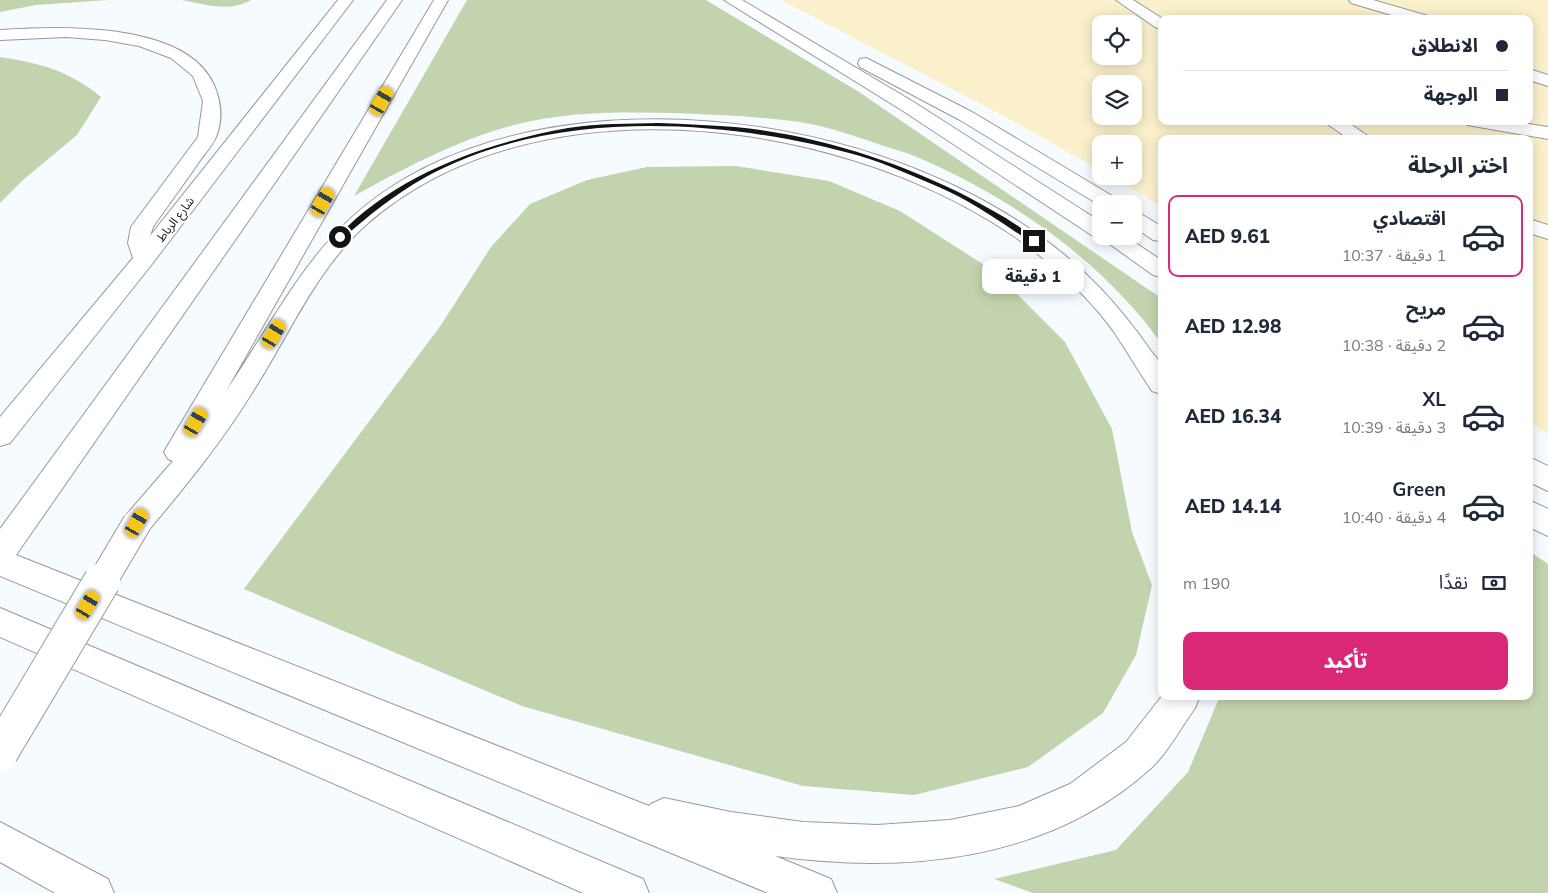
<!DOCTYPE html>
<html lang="ar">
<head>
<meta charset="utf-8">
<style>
  :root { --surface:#fff; --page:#f6f6f7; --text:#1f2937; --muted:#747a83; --line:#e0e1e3; --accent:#db2777 }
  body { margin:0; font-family:Mulish,"Noto Sans Arabic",sans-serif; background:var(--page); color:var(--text); direction:rtl; height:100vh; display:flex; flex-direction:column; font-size:19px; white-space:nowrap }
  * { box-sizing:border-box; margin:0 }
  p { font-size:16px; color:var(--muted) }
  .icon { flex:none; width:28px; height:28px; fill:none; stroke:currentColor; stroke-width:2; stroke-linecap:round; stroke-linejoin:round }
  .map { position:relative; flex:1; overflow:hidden; direction:ltr }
  .panel { position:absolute; left:1158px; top:135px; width:375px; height:565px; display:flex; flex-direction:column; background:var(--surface); border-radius:10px; box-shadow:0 2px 12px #0003; direction:rtl }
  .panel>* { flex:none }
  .banner { position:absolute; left:1158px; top:15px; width:375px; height:110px; border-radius:10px; box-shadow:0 2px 12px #0003; direction:rtl; display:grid; align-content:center; height:110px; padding:0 25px; background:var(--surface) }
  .controls { position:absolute; left:1092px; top:15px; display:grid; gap:10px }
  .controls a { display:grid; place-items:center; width:50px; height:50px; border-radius:10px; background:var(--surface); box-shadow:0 2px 12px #0003; font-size:25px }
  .end { position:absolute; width:22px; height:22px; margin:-11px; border:6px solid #121415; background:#fff; box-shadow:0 0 0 2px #fff }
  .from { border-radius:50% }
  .bubble { position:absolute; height:35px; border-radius:10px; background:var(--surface); box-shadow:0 2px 12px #0003; font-size:16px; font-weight:800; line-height:35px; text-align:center; direction:rtl }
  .car { position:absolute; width:15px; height:30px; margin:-15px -8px; border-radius:6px; box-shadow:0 0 4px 1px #0007; background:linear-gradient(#f5c518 24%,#345 0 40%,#f5c518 0 76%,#345 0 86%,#f5c518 0) }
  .banner b { display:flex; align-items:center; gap:18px; height:48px; font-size:19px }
  .banner b+b { border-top:1px solid var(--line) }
  .banner i { width:12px; height:12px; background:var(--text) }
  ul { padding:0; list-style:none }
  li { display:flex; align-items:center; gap:15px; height:82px; margin:0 10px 8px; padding:0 15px; border:2px solid transparent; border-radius:10px }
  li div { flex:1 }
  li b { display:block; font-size:19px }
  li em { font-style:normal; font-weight:800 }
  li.selected { border-color:var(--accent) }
  li>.icon { width:45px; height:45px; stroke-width:1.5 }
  h2 { padding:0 25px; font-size:22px; line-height:60px }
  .pay { display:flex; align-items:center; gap:12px; height:55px; padding:0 25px; font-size:19px }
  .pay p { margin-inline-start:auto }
  .action { display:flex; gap:10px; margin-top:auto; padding:10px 25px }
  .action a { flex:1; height:58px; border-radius:10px; background:var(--accent); color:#fff; font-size:20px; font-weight:800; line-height:58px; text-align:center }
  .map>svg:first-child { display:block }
  .green { fill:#c3d3ad }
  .sand { fill:#faf0cb; fill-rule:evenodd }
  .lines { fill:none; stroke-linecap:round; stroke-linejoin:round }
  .minor-casing { stroke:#969a9e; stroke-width:2 }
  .highway-casing { stroke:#969a9e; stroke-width:2 }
  .minor { fill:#fff; fill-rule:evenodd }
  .highway { fill:#fff; fill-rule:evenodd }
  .highway-bridge-far1-casing { stroke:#969a9e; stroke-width:30; stroke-linecap:butt }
  .highway-bridge-casing { stroke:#969a9e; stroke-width:38; stroke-linecap:butt }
  .highway-bridge-far1 { stroke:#fff; stroke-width:28 }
  .highway-bridge { stroke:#fff; stroke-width:36 }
  .route { fill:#121415 }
  .labels { text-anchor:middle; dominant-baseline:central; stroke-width:4; stroke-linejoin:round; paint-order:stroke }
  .far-street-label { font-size:12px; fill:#121415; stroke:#fff }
</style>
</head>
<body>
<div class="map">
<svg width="1548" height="893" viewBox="0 0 1548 893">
  <rect width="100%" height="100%" fill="#f6fbff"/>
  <path class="green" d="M0,0H108L36,5L0,12Z
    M181,0H251C228,13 205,4 181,0Z
    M467,0H706L859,92L1161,298V343C1104,263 1016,201 926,161C910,153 892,149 875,143C849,134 820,124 792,121C754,116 714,115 675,113C622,112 567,111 514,125C458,140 405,168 354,196Z
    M0,57C40,63 70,71 101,97L77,135L23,180L0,203Z
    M736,166L829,181L900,211L995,272L1065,342L1112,429L1132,532L1152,585L1136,655L1103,713L1028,767L914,795L803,786L522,706L244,589L441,325L491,247L530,204L587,180L647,167Z
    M1529,551L1548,564V893H1033L994,879L1116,850L1188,772L1220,696H1529Z"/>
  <path class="sand" d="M781,0H1548V434L1529,422V139H1161V206L1110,176H1134V144H1101V171L1015,122ZM1161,19H1529V121H1161ZM1101,24H1134V56H1101ZM1101,84H1134V116H1101Z"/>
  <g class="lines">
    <defs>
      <path id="minor" d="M1116,0H1133L1163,19H1161V29L1155,27Z
        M1349,0H1373L1428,16L1431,19H1405L1351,3Z
        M1529,69L1548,75V86L1529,80Z
        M1323,121H1346L1372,139H1349Z
        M1464,121H1509L1548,127V139L1473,126L1467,125Z
        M1529,219L1548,225V239L1529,233Z"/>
      <path id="highway" d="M338,0H353L152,264L10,443L0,446V417L133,258L128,243L131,227L198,137L203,101L193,76L171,58L139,46L105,40L66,37L0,40V30C58,26 186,21 214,85C221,101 223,120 216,137C213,145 204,154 199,162C184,184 168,205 153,227L150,236Z
        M387,0H402L16,555L649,806L651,804L664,798L731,812L803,822L877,825L950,820L1019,806L1070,784L1126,742L1162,696H1200L1195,708C1182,726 1167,754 1150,769C1048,861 906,874 775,856L831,879L837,893H768L0,576V529Z
        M434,0H448L226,391C293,292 322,214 439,161C638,72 949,130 1100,288C1119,308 1135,328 1151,351C1154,355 1159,360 1161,365C1164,373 1161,386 1161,394L1152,391C1139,372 1127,351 1114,332C1089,296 1043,255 1006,231C833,117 534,78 367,224C317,268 290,333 255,388C224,439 186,486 147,532L137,535L127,532L122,523L127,514L173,461L168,459L164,452L168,445Z
        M724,0H742L912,101L1101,222V236H1125L1161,260V277L1153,275L1100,237L1093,236L900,109Z
        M866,58L972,112L1119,200L1122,204H1101V206L960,120L860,67L858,63L860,59Z
        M1134,212L1141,214L1161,226V241L1153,240L1134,227Z
        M1529,457L1548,466V491L1529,482Z
        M1529,500L1548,509V536L1529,527Z
        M0,608L643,879L649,893H583L0,637Z
        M0,822L108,879L114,893H55L0,862Z"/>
    </defs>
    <use href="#minor" class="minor-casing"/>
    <use href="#highway" class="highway-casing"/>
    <use href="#minor" class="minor"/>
    <use href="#highway" class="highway"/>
    <defs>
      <path id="highway-bridge-far1" d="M102,582L137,523"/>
      <path id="highway-bridge" d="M0,752L102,581"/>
    </defs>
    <use href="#highway-bridge-far1" class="highway-bridge-far1-casing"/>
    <use href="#highway-bridge" class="highway-bridge-casing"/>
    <use href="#highway-bridge-far1" class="highway-bridge-far1"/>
    <use href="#highway-bridge" class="highway-bridge"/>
  </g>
  <path class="route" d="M659,123C684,124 710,125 735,127C816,135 898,161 970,198C992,210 1019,224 1037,241L1031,242C1002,223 973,202 941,188C915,177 887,164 860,156C724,118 551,107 424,178C394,195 368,216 342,239L337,237C396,174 485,143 568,128C598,123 629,124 659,123Z"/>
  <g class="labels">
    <g class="far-street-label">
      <text transform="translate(175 219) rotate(-52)">شارع الرباط</text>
    </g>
  </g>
</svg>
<div class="controls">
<a><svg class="icon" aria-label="locate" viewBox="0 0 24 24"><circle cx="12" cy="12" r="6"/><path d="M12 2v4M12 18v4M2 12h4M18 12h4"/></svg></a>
<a><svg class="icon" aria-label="layers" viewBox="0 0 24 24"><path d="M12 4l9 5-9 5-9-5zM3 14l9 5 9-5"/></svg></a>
<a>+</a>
<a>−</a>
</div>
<i class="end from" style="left:340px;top:237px"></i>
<i class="end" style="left:1034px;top:241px"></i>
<div class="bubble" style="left:982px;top:259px;width:102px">1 دقيقة</div>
<i class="car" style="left:382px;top:101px;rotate:30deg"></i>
<i class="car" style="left:323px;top:202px;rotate:30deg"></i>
<i class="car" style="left:274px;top:334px;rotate:31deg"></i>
<i class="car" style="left:196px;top:422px;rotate:30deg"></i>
<i class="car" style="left:137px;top:523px;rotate:30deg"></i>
<i class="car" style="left:88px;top:605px;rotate:31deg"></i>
<div class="banner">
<b><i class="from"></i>الانطلاق</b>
<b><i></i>الوجهة</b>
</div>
<section class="panel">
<h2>اختر الرحلة</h2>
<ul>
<li class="selected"><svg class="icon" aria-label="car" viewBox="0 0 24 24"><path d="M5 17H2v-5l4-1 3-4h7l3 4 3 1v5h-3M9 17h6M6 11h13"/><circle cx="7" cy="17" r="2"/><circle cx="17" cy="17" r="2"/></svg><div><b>اقتصادي</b><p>1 دقيقة · 10:37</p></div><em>AED 9.61</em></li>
<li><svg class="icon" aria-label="car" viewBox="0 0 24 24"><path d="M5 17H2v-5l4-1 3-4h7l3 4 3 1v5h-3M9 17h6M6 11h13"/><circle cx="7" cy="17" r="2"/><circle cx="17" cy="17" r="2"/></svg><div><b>مريح</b><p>2 دقيقة · 10:38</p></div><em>AED 12.98</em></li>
<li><svg class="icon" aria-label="car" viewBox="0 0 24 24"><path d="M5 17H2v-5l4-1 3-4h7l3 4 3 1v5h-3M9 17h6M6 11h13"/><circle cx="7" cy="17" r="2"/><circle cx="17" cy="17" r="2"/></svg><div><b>XL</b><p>3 دقيقة · 10:39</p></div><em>AED 16.34</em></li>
<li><svg class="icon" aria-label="car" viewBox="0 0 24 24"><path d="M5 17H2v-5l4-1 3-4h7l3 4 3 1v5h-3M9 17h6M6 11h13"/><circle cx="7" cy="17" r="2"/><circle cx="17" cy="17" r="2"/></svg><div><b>Green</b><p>4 دقيقة · 10:40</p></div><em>AED 14.14</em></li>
</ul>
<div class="pay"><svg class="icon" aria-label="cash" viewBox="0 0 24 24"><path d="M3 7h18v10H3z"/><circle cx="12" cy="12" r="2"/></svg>نقدًا<p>190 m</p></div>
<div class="action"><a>تأكيد</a></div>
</section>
</div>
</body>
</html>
